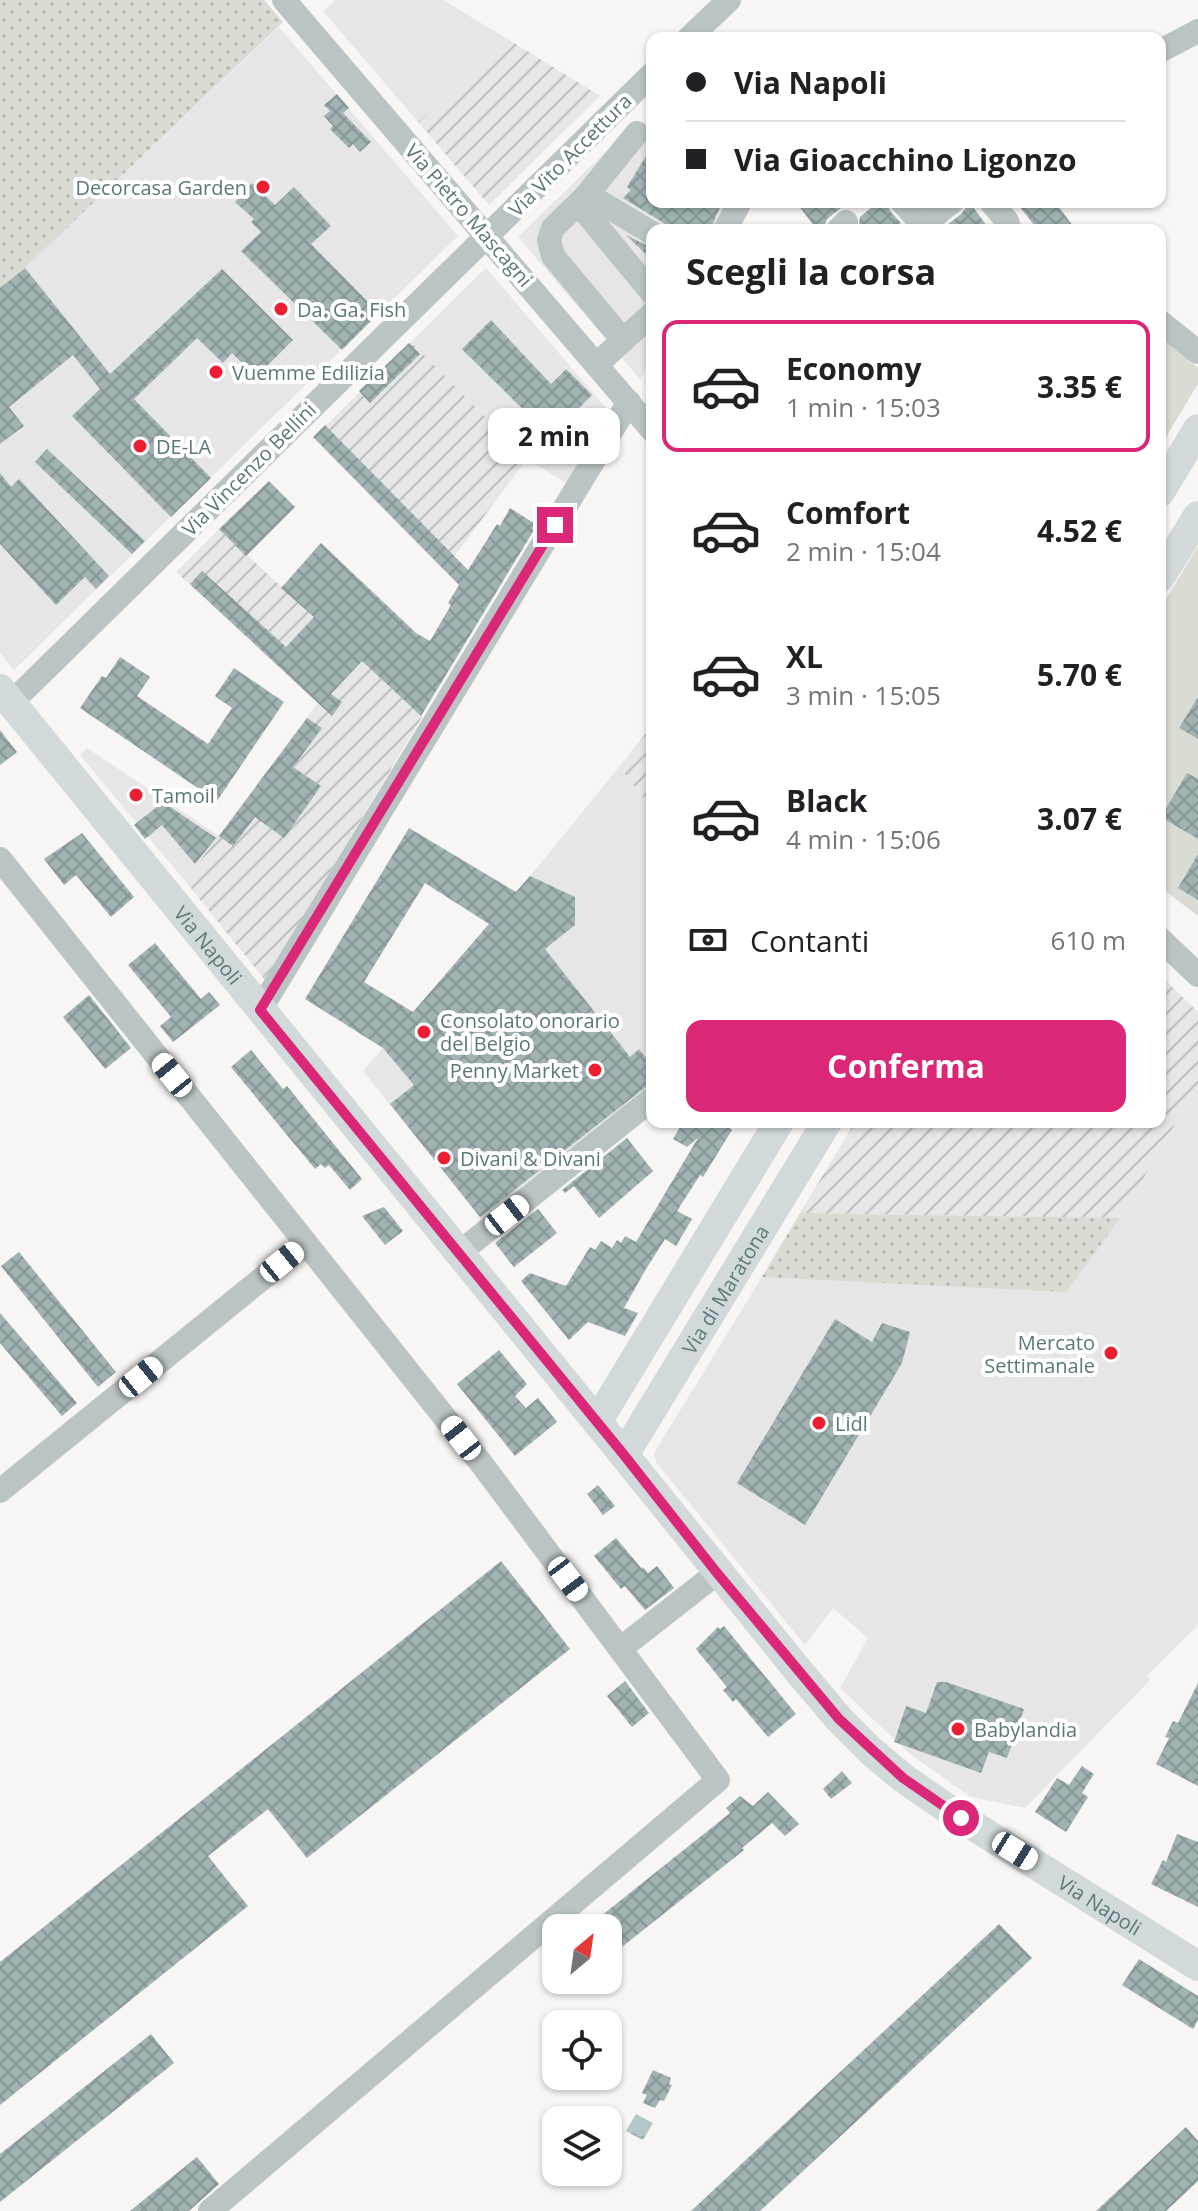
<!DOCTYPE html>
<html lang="it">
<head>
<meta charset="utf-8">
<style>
  :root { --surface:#fff; --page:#f6f6f6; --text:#202124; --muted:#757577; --line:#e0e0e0; --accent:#db2777 }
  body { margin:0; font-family:"Open Sans",sans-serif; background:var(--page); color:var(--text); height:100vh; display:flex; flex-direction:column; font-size:30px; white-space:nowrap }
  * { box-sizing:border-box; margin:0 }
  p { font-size:26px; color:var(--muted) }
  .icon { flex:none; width:44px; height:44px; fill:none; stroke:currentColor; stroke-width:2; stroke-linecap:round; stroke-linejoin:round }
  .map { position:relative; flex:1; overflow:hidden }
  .side { position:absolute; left:646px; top:224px; width:520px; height:904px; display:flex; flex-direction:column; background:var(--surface); border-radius:16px; box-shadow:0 2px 6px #0004 }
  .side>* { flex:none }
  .hud { position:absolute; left:646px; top:32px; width:520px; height:176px; border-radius:16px; box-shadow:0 2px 6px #0004; display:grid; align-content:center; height:176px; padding:0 40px; background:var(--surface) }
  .needle { width:52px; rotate:29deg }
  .fabs { position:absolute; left:542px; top:1914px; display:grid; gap:16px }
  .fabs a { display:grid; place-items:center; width:80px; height:80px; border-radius:16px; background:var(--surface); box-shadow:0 2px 6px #0004; font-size:40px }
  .end { position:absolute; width:36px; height:36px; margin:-18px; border:10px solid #db2777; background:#fff; box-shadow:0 0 0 4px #fff }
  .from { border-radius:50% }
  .bubble { position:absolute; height:56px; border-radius:16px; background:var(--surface); box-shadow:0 2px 6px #0004; font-size:26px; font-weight:700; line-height:56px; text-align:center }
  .car { position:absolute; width:24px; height:48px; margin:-24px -12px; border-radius:10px; box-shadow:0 0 6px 2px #0007; background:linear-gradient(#fff 24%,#345 0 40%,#fff 0 76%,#345 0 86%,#fff 0) }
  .hud b { display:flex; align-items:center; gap:28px; height:76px; font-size:30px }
  .hud b+b { border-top:2px solid var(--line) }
  .hud i { width:20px; height:20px; background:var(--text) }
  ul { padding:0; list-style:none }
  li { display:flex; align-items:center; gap:24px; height:132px; margin:0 16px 12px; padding:0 24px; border:4px solid transparent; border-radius:16px }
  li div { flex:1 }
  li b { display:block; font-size:30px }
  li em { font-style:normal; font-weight:700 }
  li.active { border-color:var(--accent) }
  li>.icon { width:72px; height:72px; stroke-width:1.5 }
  h2 { padding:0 40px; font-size:36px; line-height:96px }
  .pay { display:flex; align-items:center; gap:20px; height:88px; padding:0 40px; font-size:30px }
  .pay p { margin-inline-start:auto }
  .cta { display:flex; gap:16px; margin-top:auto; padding:16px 40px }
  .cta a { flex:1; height:92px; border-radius:16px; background:var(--accent); color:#fff; font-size:32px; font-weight:700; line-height:92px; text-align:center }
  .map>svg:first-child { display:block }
  .built { fill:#e5e6e5 }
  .industrial { fill:url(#industrial-furrows) }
  .grass { fill:url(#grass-dots) }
  .green { fill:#d9dcd3 }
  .water { fill:url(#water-ripples) }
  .building { fill:url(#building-cross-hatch); fill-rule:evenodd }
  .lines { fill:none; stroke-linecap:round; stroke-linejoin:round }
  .minor { stroke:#bbc4c5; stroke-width:24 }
  .major { stroke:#d1d9da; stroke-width:30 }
  .route { stroke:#db2777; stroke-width:10 }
  .poi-dot { fill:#ed1e32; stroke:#fff; stroke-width:3 }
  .labels { text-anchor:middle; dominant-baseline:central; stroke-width:8; stroke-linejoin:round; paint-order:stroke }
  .street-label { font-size:20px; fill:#5c787b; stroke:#fff }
  .poi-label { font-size:20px; fill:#5c787b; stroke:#fff; text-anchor:start }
</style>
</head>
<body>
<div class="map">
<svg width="1198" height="2211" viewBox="0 0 1198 2211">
  <defs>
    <pattern id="industrial-furrows" width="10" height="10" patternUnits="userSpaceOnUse" patternTransform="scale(2)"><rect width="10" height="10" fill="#e5e6e5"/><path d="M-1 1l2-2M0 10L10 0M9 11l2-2" fill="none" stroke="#bdbfbf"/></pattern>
    <pattern id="grass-dots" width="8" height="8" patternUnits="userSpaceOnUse" patternTransform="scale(2)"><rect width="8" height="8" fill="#d9dcd3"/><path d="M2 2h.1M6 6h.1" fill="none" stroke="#b3b7b0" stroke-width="1.8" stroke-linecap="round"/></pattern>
    <pattern id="water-ripples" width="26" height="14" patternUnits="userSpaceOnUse" patternTransform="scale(2)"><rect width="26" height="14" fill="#b3c7c6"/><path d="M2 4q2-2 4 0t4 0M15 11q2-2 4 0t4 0" fill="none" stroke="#95a6a6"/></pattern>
    <pattern id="building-cross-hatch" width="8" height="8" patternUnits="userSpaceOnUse" patternTransform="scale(2)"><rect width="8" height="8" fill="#a1b2b3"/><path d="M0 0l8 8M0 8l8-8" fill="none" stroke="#869697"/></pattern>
  </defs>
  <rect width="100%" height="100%" fill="#f7f6f4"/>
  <path class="built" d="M336,0H443L511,41L418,122L323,11Z
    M279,27L458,236L379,313L282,215L242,250L341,350L14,670L0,653V288L25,268Z
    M637,121L652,130V202H754L736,230H652V361L640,379L518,237Z
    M486,268L606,408L605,419L566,483L527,459L411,342Z
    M87,748L219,836L185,881L80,755Z
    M619,767L652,808V1115L497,1239L363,1071L541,863Z
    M1198,1084V1625L1147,1676L1150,1680L1025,1808L971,1797L910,1754L840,1688L868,1638L833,1608L805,1645L656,1462L654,1453L762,1277H788L1115,1225Z"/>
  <path class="industrial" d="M511,41L600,96L489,205L418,122Z
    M411,342L527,459L444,570L314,437Z
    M219,529L422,717L265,980L185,881L318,703L176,572Z
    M652,726V808L619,767Z
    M1160,975L1198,1012V1084L1120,1218L800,1213L855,1122H1160Z"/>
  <path class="grass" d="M0,0H264L283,22L25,268L0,288Z
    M800,1213L1120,1218L1066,1292L762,1277Z"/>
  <path class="green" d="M1160,334L1198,368V384L1160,447Z
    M1198,546V916L1160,887V609Z"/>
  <path class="water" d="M636,2114L653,2123L643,2140L626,2131Z"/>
  <path class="building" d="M337,94L349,108L343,113L371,142L360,152L353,144L349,148L330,129L333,126L324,116L330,111L324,105Z
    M652,146V202H716L721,205L710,230H675L623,198L631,190L627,187Z
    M252,183L275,205L294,187L331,226L311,244L379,313L342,350L241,251L261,232L251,222L254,219L235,202Z
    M796,202H836L841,208L827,219L823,230H817Z
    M878,202H887L890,211L901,223L892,230H858L860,217Z
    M1016,202H1055L1076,230H1038Z
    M970,203L990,230H941L961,214Z
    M626,235L652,248V260Z
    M25,268L110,374L222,269L293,340L256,377L232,353L223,363L197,338L134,399L211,478L171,517L72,416L100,389L73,355L9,407L24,426L0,444V288Z
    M491,320L551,384L566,369L592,395L574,413L570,408L546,432L462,349Z
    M409,343L420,354L370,403L359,391Z
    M325,425L468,570L497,524L500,526L510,508L537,525L421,716L362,661L331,694L342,702L332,716L190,584L202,571L286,647L314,617L281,588L321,543L416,633L430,641L451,605L448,603L459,585L313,437Z
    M47,449L145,541L132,554L35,462Z
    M0,473L11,487L19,479L109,576L96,589L85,577L56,605L0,544Z
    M269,481L295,507L246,556L219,529Z
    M120,657L150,677L137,696L208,744L232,708L215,696L234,668L284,702L217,801L80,708L102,676L106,678Z
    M1198,697V739L1179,728Z
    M307,718L322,728L293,767L321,786L284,838L255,817L233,846L219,836Z
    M0,730L17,752L0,765Z
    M1187,773L1198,779V839L1161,817Z
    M163,802L216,838L195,864L162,825L145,839L134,825Z
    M409,828L516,892L530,876L575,897V925L545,949L630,1057L639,1049L652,1065V1082L480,1217L390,1104L414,1085L383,1048L305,999ZM425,883L489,924L413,1012L364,982Z
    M82,833L134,897L111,917L76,875L64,885L44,859Z
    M1198,854V900L1178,888Z
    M155,943L201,999L209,992L220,1005L173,1042L160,1026L171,1017L128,965Z
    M89,995L131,1048L105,1069L63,1017Z
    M251,1050L283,1089L287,1086L362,1179L350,1190L329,1165L325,1168L321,1164L315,1169L231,1067Z
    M683,1122H731L728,1127L732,1130L703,1177L700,1175L677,1211L692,1219L676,1246L665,1239L646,1269L624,1308L638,1313L625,1336L588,1322L569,1340L521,1281L530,1273L566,1286L590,1247L595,1250L601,1241L612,1248L617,1240L621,1243L625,1236L636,1242L698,1138L687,1147L673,1139Z
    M627,1138L653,1171L599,1218L574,1186L565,1193L562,1190Z
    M384,1207L403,1231L385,1245L362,1216Z
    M538,1209L557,1233L514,1267L495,1243Z
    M19,1252L116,1372L98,1387L1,1266Z
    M0,1313L77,1403L62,1416L0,1343Z
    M835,1319L872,1342L882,1323L910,1332L902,1363L805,1525L737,1483Z
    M499,1350L527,1384L515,1396L526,1408L538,1398L557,1422L515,1456L457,1384Z
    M598,1485L615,1506L603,1515L587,1494Z
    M616,1538L642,1569L643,1567L648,1573L657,1566L674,1588L645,1610L625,1586L621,1589L594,1556Z
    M501,1561L570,1649L307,1858L268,1809L208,1856L248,1906L0,2105V1962Z
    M724,1626L796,1714L768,1737L736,1699L733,1702L723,1690L727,1687L696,1649L718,1627L720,1629Z
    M625,1681L649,1713L632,1727L607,1696Z
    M937,1682H946L1024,1709L1007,1758L989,1752L981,1773L894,1742L906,1706L926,1713Z
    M1198,1683V1786L1156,1764L1169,1738L1165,1737L1173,1721L1178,1723Z
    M1082,1766L1094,1774L1082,1793L1088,1797L1066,1832L1035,1812L1057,1778L1069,1785Z
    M842,1771L852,1783L831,1799L823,1789Z
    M768,1792L799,1824L785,1836L772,1823L742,1848L744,1850L608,1958V1928H586L730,1813L726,1808L740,1796L753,1806Z
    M1177,1834L1198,1842V1907L1151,1884L1163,1860L1166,1862Z
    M999,1924L1032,1958L760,2211H691Z
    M1139,1959L1198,1996V2020L1193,2029L1122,1985Z
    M151,2034L174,2063L0,2202V2154Z
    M653,2070L671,2078L669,2084L672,2085L664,2101L660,2100L655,2108L643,2103L647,2095L642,2093Z
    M1186,2127L1198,2141V2181L1166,2211H1096Z
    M197,2157L219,2184L189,2211H130Z"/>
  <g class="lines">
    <path class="minor" d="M284,0L652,430
      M689,38L729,0
      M1160,51L1198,31
      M902,202L923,225
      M991,202L1007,221L1010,230
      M725,230L740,202
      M838,230L846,222
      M917,230L952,202
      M652,233L600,202L585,197L587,214L652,293
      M1160,322L1198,352
      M623,340L553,256L549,240L553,228L585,197L637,133
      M597,364L652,314
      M11,703L652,74
      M0,859L481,1463L718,1780L210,2211
      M1160,939L1198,975
      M260,1010L629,402
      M459,1253L652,1099
      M0,1491L306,1243
      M620,1649L717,1573"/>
    <g class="major">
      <path d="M1160,492L1198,429"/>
      <path d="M1160,577L1198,516"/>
      <path id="s1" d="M0,689L624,1455L801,1674L839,1719L871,1751L903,1778L961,1818L1198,1966"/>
      <path d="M597,1422L779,1122"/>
      <path id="s2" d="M624,1455L827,1122"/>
    </g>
  </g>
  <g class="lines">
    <path class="route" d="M555,525L260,1010L624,1455L717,1573L839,1719L903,1778L961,1818"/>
  </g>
  <g class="poi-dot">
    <circle cx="263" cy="187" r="8"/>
    <circle cx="281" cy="309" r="8"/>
    <circle cx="216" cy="372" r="8"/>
    <circle cx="140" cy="446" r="8"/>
    <circle cx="136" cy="795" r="8"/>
    <circle cx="424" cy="1032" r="8"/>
    <circle cx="595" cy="1070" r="8"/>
    <circle cx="444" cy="1158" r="8"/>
    <circle cx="1111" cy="1353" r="8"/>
    <circle cx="819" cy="1423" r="8"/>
    <circle cx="958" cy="1729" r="8"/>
  </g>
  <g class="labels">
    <g class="street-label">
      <text transform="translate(570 155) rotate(-45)">Via Vito Accettura</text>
      <text transform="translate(469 215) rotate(49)">Via Pietro Mascagni</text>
      <text transform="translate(249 469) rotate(-45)">Via Vincenzo Bellini</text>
      <text stroke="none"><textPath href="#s1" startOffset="330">Via Napoli</textPath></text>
      <text stroke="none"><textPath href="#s2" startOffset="194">Via di Maratona</textPath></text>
      <text stroke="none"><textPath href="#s1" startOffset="1650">Via Napoli</textPath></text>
    </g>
    <g class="poi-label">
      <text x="247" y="187" text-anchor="end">Decorcasa Garden</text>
      <text x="297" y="309">Da. Ga. Fish</text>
      <text x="232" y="372">Vuemme Edilizia</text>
      <text x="156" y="446">DE-LA</text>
      <text x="152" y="795">Tamoil</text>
      <text x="440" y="1020">Consolato onorario<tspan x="440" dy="23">del Belgio</tspan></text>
      <text x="579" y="1070" text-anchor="end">Penny Market</text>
      <text x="460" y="1158">Divani &amp; Divani</text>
      <text x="1095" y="1342" text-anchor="end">Mercato<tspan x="1095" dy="23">Settimanale</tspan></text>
      <text x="835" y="1423">Lidl</text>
      <text x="974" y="1729">Babylandia</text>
    </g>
  </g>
</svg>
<div class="fabs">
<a><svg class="needle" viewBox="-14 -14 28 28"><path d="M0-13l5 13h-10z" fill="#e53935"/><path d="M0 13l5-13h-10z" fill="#757577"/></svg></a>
<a><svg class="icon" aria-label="locate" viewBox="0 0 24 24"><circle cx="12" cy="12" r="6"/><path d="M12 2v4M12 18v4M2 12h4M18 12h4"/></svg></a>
<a><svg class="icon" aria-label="layers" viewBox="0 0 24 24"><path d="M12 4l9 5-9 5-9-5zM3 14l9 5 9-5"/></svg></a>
</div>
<i class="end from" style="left:961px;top:1818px"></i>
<i class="end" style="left:555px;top:525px"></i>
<div class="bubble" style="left:488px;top:408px;width:132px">2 min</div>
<i class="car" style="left:172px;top:1075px;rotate:321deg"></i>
<i class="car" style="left:507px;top:1215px;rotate:52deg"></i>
<i class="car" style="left:282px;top:1262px;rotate:51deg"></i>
<i class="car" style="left:141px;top:1377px;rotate:51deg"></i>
<i class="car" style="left:461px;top:1438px;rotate:322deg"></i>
<i class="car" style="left:568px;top:1579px;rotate:143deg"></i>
<i class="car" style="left:1015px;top:1851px;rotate:122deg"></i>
<div class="hud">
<b><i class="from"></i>Via Napoli</b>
<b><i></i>Via Gioacchino Ligonzo</b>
</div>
<section class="side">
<h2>Scegli la corsa</h2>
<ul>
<li class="active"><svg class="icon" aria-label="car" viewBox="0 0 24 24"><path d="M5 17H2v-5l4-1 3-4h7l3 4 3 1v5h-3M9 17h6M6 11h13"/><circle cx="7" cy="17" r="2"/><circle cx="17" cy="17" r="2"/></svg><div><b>Economy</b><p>1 min · 15:03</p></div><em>3.35 €</em></li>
<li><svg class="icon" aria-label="car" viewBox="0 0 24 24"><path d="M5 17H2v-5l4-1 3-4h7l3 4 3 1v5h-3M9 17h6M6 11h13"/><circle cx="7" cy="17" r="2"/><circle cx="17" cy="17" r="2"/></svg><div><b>Comfort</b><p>2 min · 15:04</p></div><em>4.52 €</em></li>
<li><svg class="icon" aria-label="car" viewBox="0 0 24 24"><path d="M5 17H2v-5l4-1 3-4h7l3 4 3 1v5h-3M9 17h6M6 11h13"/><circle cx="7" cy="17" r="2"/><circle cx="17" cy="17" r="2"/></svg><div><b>XL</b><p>3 min · 15:05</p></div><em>5.70 €</em></li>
<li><svg class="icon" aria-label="car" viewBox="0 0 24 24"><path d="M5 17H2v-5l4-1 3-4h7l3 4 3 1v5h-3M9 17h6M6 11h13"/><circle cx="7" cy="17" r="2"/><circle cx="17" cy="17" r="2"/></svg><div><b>Black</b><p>4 min · 15:06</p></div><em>3.07 €</em></li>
</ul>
<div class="pay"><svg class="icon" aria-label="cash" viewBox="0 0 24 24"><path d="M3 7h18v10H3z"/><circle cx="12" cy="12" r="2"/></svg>Contanti<p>610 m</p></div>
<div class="cta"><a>Conferma</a></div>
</section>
</div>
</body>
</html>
